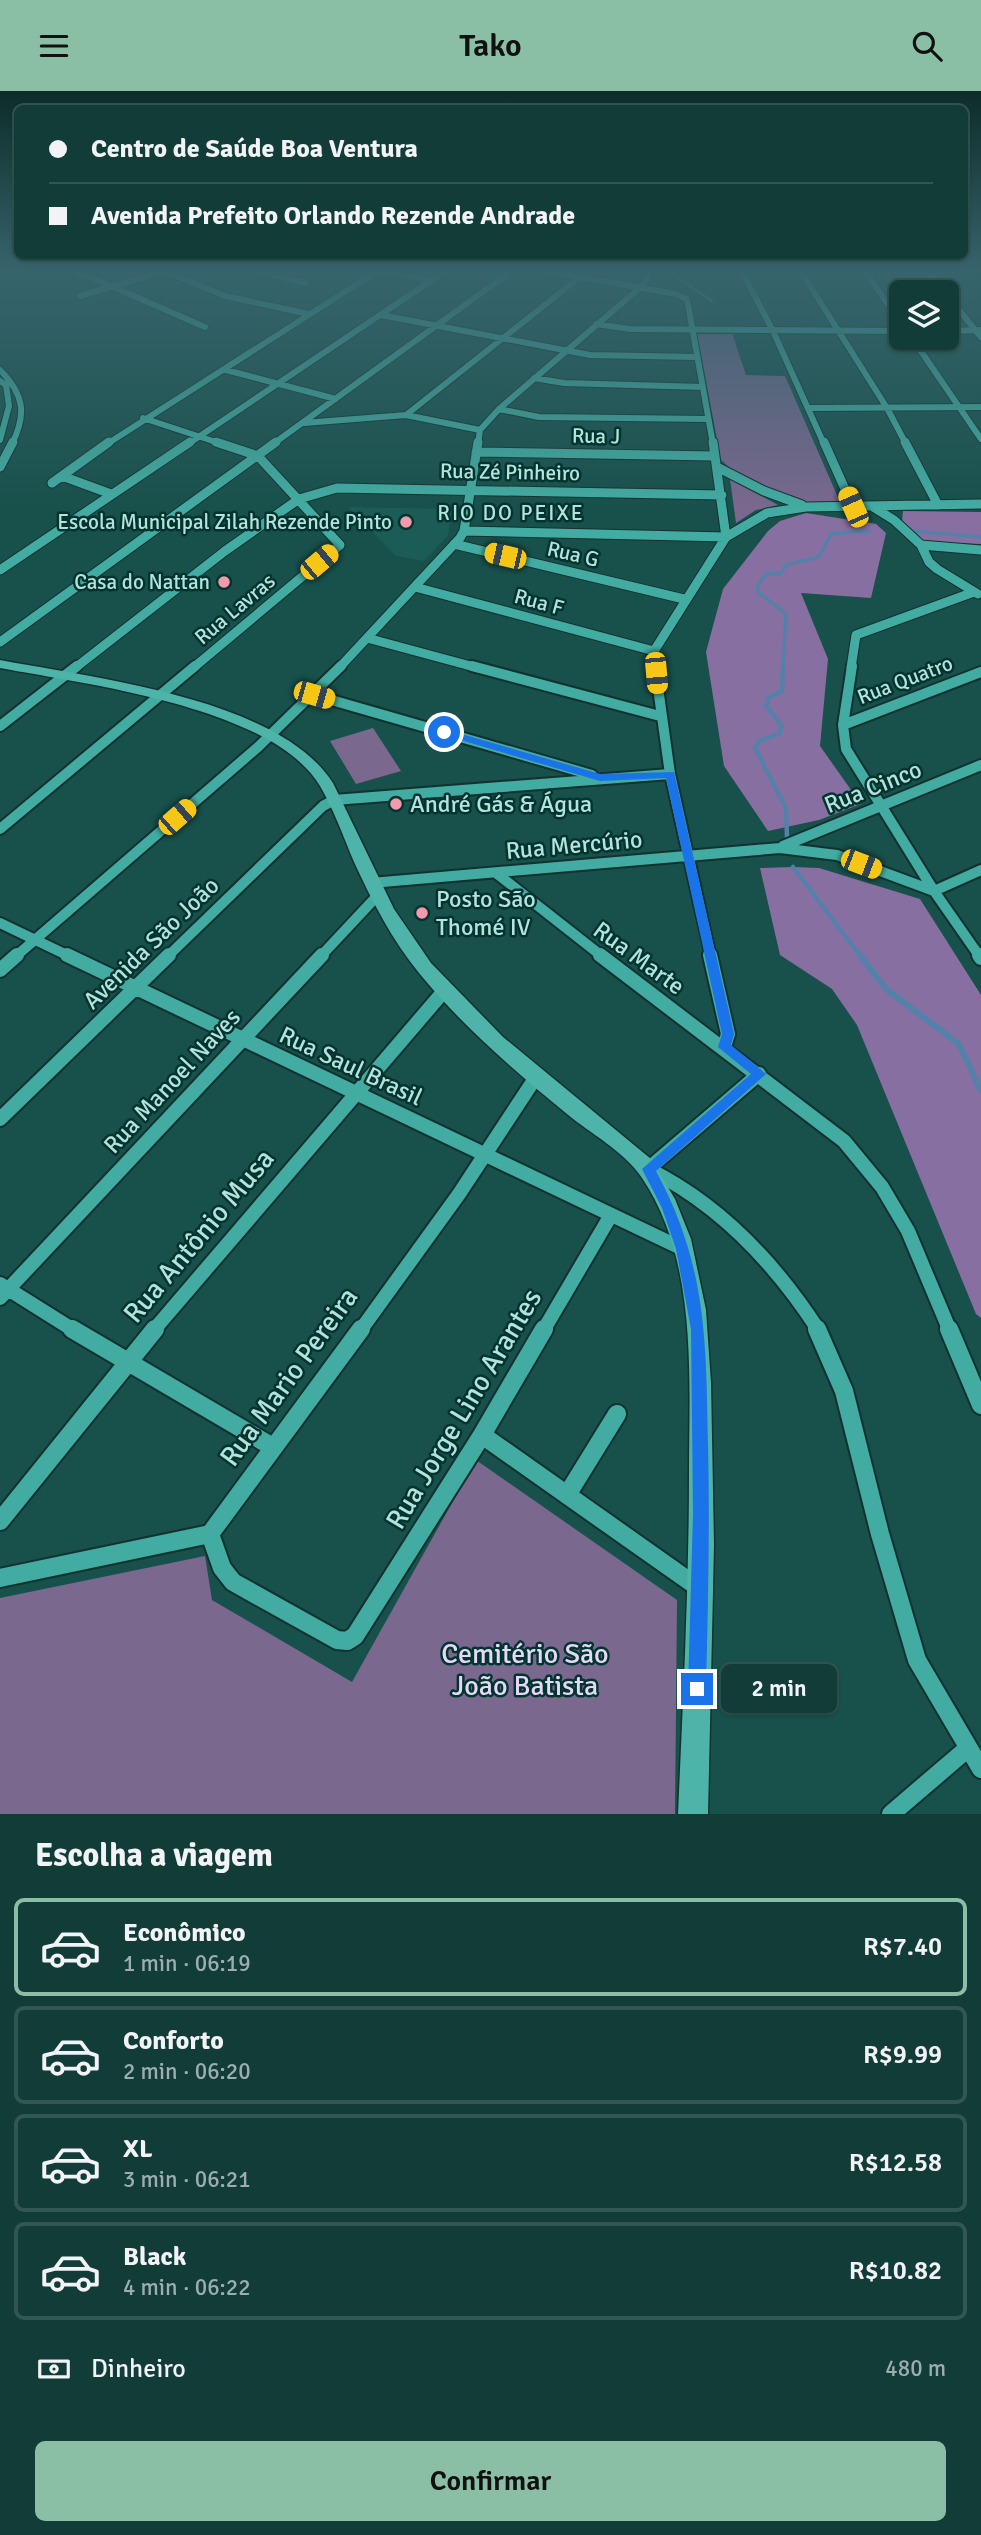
<!DOCTYPE html>
<html lang="pt">
<head>
<meta charset="utf-8">
<style>
  :root { --surface:#123c38; --page:#1f4743; --text:#f1f3f6; --muted:#9cadae; --line:#315653; --accent:#8abfa5 }
  body { margin:0; font-family:Signika,sans-serif; background:var(--page); color:var(--text); height:100vh; display:flex; flex-direction:column; font-size:26px; white-space:nowrap }
  * { box-sizing:border-box; margin:0 }
  p { font-size:23px; color:var(--muted) }
  .icon { flex:none; width:38px; height:38px; fill:none; stroke:currentColor; stroke-width:2; stroke-linecap:round; stroke-linejoin:round }
  .map { position:relative; height:1723px; overflow:hidden }
  .side { display:flex; flex-direction:column; background:var(--surface); flex:1 }
  .side>* { flex:none }
  .guide { position:absolute; left:14px; top:14px; width:954px; height:154px; border-radius:10px; box-shadow:0 2px 5px #0004,0 0 0 2px var(--line); display:grid; align-content:center; height:154px; padding:0 35px; background:var(--surface) }
  .tools { position:absolute; left:889px; top:189px; display:grid; gap:14px }
  .tools a { display:grid; place-items:center; width:70px; height:70px; border-radius:10px; background:var(--surface); box-shadow:0 2px 5px #0004,0 0 0 2px var(--line); font-size:35px }
  .end { position:absolute; width:32px; height:32px; margin:-16px; border:9px solid #1a73e8; background:#fff; box-shadow:0 0 0 4px #fff }
  .from { border-radius:50% }
  .bubble { position:absolute; height:49px; border-radius:10px; background:var(--surface); box-shadow:0 2px 5px #0004,0 0 0 2px var(--line); font-size:23px; font-weight:600; line-height:49px; text-align:center }
  .car { position:absolute; width:21px; height:42px; margin:-21px -10px; border-radius:9px; box-shadow:0 0 5px 2px #0007; background:linear-gradient(#f5c518 24%,#345 0 40%,#f5c518 0 76%,#345 0 86%,#f5c518 0) }
  .guide b { display:flex; align-items:center; gap:24px; height:66px; font-size:26px }
  .guide b+b { border-top:2px solid var(--line) }
  .guide i { width:18px; height:18px; background:var(--text) }
  ul { padding:0; list-style:none }
  li { display:flex; align-items:center; gap:21px; height:98px; margin:0 14px 10px; padding:0 21px; border:4px solid var(--line); border-radius:10px }
  li div { flex:1 }
  li b { display:block; font-size:26px }
  li em { font-style:normal; font-weight:600 }
  li.active { border-color:var(--accent) }
  li>.icon { width:63px; height:63px; stroke-width:1.5 }
  h2 { padding:0 35px; font-size:32px; line-height:84px }
  .pay { display:flex; align-items:center; gap:18px; height:77px; padding:0 35px; font-size:26px }
  .pay p { margin-inline-start:auto }
  .action { display:flex; gap:14px; margin-top:auto; padding:14px 35px }
  .action a { flex:1; height:80px; border-radius:10px; background:var(--accent); color:#111; font-size:28px; font-weight:600; line-height:80px; text-align:center }
  header { display:flex; justify-content:space-between; align-items:center; height:91px; padding:0 35px; background:var(--accent); color:#111; font-size:32px; font-weight:600 }
  .map>svg:first-child { display:block }
  .built { fill:#1b5c56 }
  .green { fill:#7b688f }
  .forest { fill:#886fa1 }
  .lines { fill:none; stroke-linecap:round; stroke-linejoin:round }
  .stream-far3 { stroke:#5481aa; stroke-width:2.5 }
  .stream-far2 { stroke:#5481aa; stroke-width:3.5 }
  .stream-far1 { stroke:#5481aa; stroke-width:4.5 }
  .stream { stroke:#5481aa; stroke-width:6 }
  .minor-far4-casing { stroke:#12322f; stroke-width:8 }
  .minor-far3-casing { stroke:#12322f; stroke-width:11 }
  .minor-far2-casing { stroke:#12322f; stroke-width:14 }
  .minor-far1-casing { stroke:#12322f; stroke-width:18 }
  .minor-casing { stroke:#12322f; stroke-width:22 }
  .major-casing { stroke:#12322f; stroke-width:3 }
  .minor-far4 { stroke:#43aca2; stroke-width:6 }
  .minor-far3 { stroke:#43aca2; stroke-width:9 }
  .minor-far2 { stroke:#43aca2; stroke-width:10 }
  .minor-far1 { stroke:#43aca2; stroke-width:14 }
  .minor { stroke:#43aca2; stroke-width:18 }
  .major { fill:#4eb4aa; fill-rule:evenodd }
  .route { fill:#1a73e8 }
  .poi-dot { fill:#f39aac; stroke:#043430; stroke-width:2.5 }
  .labels { text-anchor:middle; dominant-baseline:central; stroke-width:5; stroke-linejoin:round; paint-order:stroke }
  .far-street-label { font-size:21px; fill:#b4e2dc; stroke:#043430 }
  .far-neighbourhood-label { font-size:21px; letter-spacing:2px; fill:#b4e2dc; stroke:#043430 }
  .far-poi-label { font-size:21px; fill:#b4e2dc; stroke:#043430; text-anchor:end }
  .street-label { font-size:24px; fill:#b4e2dc; stroke:#043430 }
  .poi-label { font-size:24px; fill:#b4e2dc; stroke:#043430; text-anchor:start }
  .near-street-label { font-size:28px; fill:#b4e2dc; stroke:#043430 }
  .near-park-label { font-size:28px; fill:#e6d8f7; stroke:#043430 }
</style>
</head>
<body>
<header><svg class="icon" aria-label="menu" viewBox="0 0 24 24"><path d="M4 6h16M4 12h16M4 18h16"/></svg>Tako<svg class="icon" aria-label="search" viewBox="0 0 24 24"><circle cx="10" cy="10" r="6"/><path d="M15 15l6 6"/></svg></header>
<div class="map">
<svg width="981" height="1723" viewBox="0 0 981 1723">
  <rect width="100%" height="100%" fill="#18504b"/>
  <path class="built" d="M348,416L452,418L448,444L424,470L396,465Z"/>
  <path class="green" d="M697,242H732L746,284L785,285L840,411C801,422 749,396 721,369Z
    M730,388L778,414L756,419L736,432Z
    M373,637L401,680L356,693L330,650Z
    M476,1369L677,1509L675,1723H0V1507L205,1465L212,1509L352,1591Z"/>
  <path class="forest" d="M903,420L981,421V453L922,451L902,431Z
    M806,422L876,433L886,442L871,507L801,502L828,568L820,655L861,713L819,729L768,740L724,675L706,561L723,498L768,440L780,430Z
    M793,776L819,777L920,808L981,904V1227L976,1223L857,934L832,898L780,864L760,777Z"/>
  <g class="lines">
    <path class="stream-far3" d="M671,182L712,210"/>
    <path class="stream-far2" d="M912,440L981,446
      M783,577L786,523L759,502L757,496L766,483H780L786,474L819,466L831,443L869,440"/>
    <path class="stream-far1" d="M783,575L782,600L768,607L766,615L782,635L779,643L759,650L755,657L786,717L787,747
      M793,776L861,866"/>
    <path class="stream" d="M860,864L886,898L959,953L981,1000"/>
    <defs>
      <path id="minor-far4" d="M74,179L205,236
        M162,179L225,205L309,223
        M252,179L306,192
        M380,179L431,189
        M541,179L676,203L687,208L713,353
        M741,179L773,240L824,353
        M800,179L887,317L906,353
        M864,179L901,232
        M926,179L944,201
        M947,204L981,246
        M80,205L168,179
        M381,224L590,264L697,266
        M596,233L630,238L901,240
        M947,240L981,239
        M912,247L981,348
        M0,279C24,303 27,323 12,353
        M226,279L336,308
        M534,287L564,292L703,296
        M0,290L6,294L9,315L0,349
        M809,317L981,316
        M499,318L539,326L708,328
        M406,324L580,186
        M143,327L222,353
        M304,332L406,324L480,339
        M107,353L379,179
        M188,353L447,179
        M273,353L513,179
        M478,353L480,339L499,318L643,194L652,179"/>
      <path id="minor-far3" d="M824,351L853,416
        M905,351L938,414
        M476,361L715,365
        M0,376L13,351
        M717,376L764,400L802,414
        M62,385L111,403
        M52,392L109,351
        M873,416L894,429L921,454L929,471L937,478L978,503
        M464,440L726,446L767,422L806,416L981,413
        M454,453L684,508
        M921,454L981,459
        M0,479L190,351
        M415,496L654,560
        M367,547L478,577
        M0,551L276,351
        M75,577L225,460L299,408L337,397L722,404
        M193,577L340,454L258,365L216,351
        M339,577L460,447L464,440L478,351
        M656,577L654,560L726,446L713,351
        M851,577L856,544L974,501"/>
      <path id="minor-far2" d="M472,575L660,625
        M655,575L670,683L711,866
        M852,575L843,634L846,658L934,800L980,866
        M314,604L592,684
        M843,634L981,581
        M0,635L77,575
        M0,738L195,575
        M783,755L981,674
        M496,782L603,866
        M371,792L780,757L837,764L934,800L981,779
        M0,832L71,866
        M15,866L258,656L341,575
        M167,866L323,715L334,709L670,683
        M320,866L378,804"/>
      <path id="minor-far1" d="M67,864L683,1158
        M600,864L844,1050L882,1096L908,1140L950,1240
        M710,864L728,943L724,956
        M979,864L981,867
        M0,879L17,864
        M759,983L648,1078C721,1114 775,1172 819,1240
        M0,1028L169,864
        M0,1193L75,1240
        M0,1207L322,864
        M153,1240L444,900
        M360,1240L459,1103L536,986
        M543,1240L611,1124"/>
      <path id="minor" d="M72,1238L271,1355
        M817,1238L844,1300L880,1443L917,1569L981,1678
        M949,1238L981,1314
        M482,1344L699,1497
        M567,1404L617,1323
        M0,1430L155,1238
        M210,1443L222,1477L233,1491L337,1549L347,1550L355,1545L482,1344L544,1238
        M0,1487L210,1443L361,1238
        M891,1723L967,1658"/>
      <path id="major" d="M0,569C93,587 279,607 333,692L394,818L431,872L503,946L651,1068L675,1108L691,1148L706,1219L711,1292L714,1454L708,1723H678C683,1609 689,1496 689,1382C689,1286 698,1170 642,1087C624,1060 591,1043 567,1023C515,980 462,935 419,882C392,849 372,810 354,771C343,745 334,719 320,695C273,616 85,593 0,577Z"/>
    </defs>
    <use href="#minor-far4" class="minor-far4-casing"/>
    <use href="#minor-far3" class="minor-far3-casing"/>
    <use href="#minor-far2" class="minor-far2-casing"/>
    <use href="#minor-far1" class="minor-far1-casing"/>
    <use href="#minor" class="minor-casing"/>
    <use href="#major" class="major-casing"/>
    <use href="#minor-far4" class="minor-far4"/>
    <use href="#minor-far3" class="minor-far3"/>
    <use href="#minor-far2" class="minor-far2"/>
    <use href="#minor-far1" class="minor-far1"/>
    <use href="#minor" class="minor"/>
    <use href="#major" class="major"/>
  </g>
  <linearGradient id="sky" x2="0" y2="1"><stop stop-color="#0d2c29"/><stop offset="0.43" stop-color="#37646c"/><stop offset="1" stop-color="#37646c" stop-opacity="0"/></linearGradient>
  <rect width="981" height="420" fill="url(#sky)"/>
  <path class="route" d="M444,638L600,683L674,681L734,943L731,954L766,983L656,1080C707,1175 706,1249 708,1353C710,1435 708,1516 706,1598L703,1604L697,1607L690,1604L688,1598L693,1423L691,1238L676,1158L662,1117L642,1078L751,983L718,956L722,943L666,687L600,690L440,643Z"/>
  <g class="poi-dot">
    <circle cx="406" cy="431" r="7"/>
    <circle cx="224" cy="491" r="7"/>
    <circle cx="396" cy="713" r="7"/>
    <circle cx="422" cy="822" r="7"/>
  </g>
  <g class="labels">
    <g class="far-street-label">
      <text transform="translate(596 345) rotate(1)">Rua J</text>
      <text transform="translate(510 381) rotate(1)">Rua Zé Pinheiro</text>
      <text transform="translate(573 463) rotate(13)">Rua G</text>
      <text transform="translate(539 511) rotate(15)">Rua F</text>
      <text transform="translate(235 518) rotate(-40)">Rua Lavras</text>
      <text transform="translate(905 589) rotate(-21)">Rua Quatro</text>
    </g>
    <g class="far-neighbourhood-label">
      <text x="511" y="422">RIO DO PEIXE</text>
    </g>
    <g class="far-poi-label">
      <text x="392" y="431">Escola Municipal Zilah Rezende Pinto</text>
      <text x="210" y="491">Casa do Nattan</text>
    </g>
    <g class="street-label">
      <text transform="translate(873 696) rotate(-22)">Rua Cinco</text>
      <text transform="translate(574 754) rotate(-5)">Rua Mercúrio</text>
      <text transform="translate(151 852) rotate(-44)">Avenida São João</text>
      <text transform="translate(639 867) rotate(36)">Rua Marte</text>
      <text transform="translate(351 975) rotate(25)">Rua Saul Brasil</text>
      <text transform="translate(172 990) rotate(-47)">Rua Manoel Naves</text>
    </g>
    <g class="poi-label">
      <text x="410" y="713">André Gás &amp; Água</text>
      <text x="436" y="808">Posto São<tspan x="436" dy="28">Thomé IV</tspan></text>
    </g>
    <g class="near-street-label">
      <text transform="translate(199 1145) rotate(-50)">Rua Antônio Musa</text>
      <text transform="translate(289 1286) rotate(-54)">Rua Mario Pereira</text>
      <text transform="translate(464 1318) rotate(-59)">Rua Jorge Lino Arantes</text>
    </g>
    <g class="near-park-label">
      <text x="525" y="1563">Cemitério São<tspan x="525" dy="32">João Batista</tspan></text>
    </g>
  </g>
</svg>
<div class="tools">
<a><svg class="icon" aria-label="layers" viewBox="0 0 24 24"><path d="M12 4l9 5-9 5-9-5zM3 14l9 5 9-5"/></svg></a>
</div>
<i class="end from" style="left:444px;top:641px"></i>
<i class="end" style="left:697px;top:1598px"></i>
<div class="bubble" style="left:721px;top:1573px;width:116px">2 min</div>
<i class="car" style="left:853px;top:416px;rotate:336deg"></i>
<i class="car" style="left:505px;top:465px;rotate:283deg"></i>
<i class="car" style="left:319px;top:471px;rotate:50deg"></i>
<i class="car" style="left:656px;top:582px;rotate:175deg"></i>
<i class="car" style="left:314px;top:604px;rotate:106deg"></i>
<i class="car" style="left:177px;top:726px;rotate:49deg"></i>
<i class="car" style="left:861px;top:773px;rotate:111deg"></i>
<div class="guide">
<b><i class="from"></i>Centro de Saúde Boa Ventura</b>
<b><i></i>Avenida Prefeito Orlando Rezende Andrade</b>
</div>
</div>
<section class="side">
<h2>Escolha a viagem</h2>
<ul>
<li class="active"><svg class="icon" aria-label="car" viewBox="0 0 24 24"><path d="M5 17H2v-5l4-1 3-4h7l3 4 3 1v5h-3M9 17h6M6 11h13"/><circle cx="7" cy="17" r="2"/><circle cx="17" cy="17" r="2"/></svg><div><b>Econômico</b><p>1 min · 06:19</p></div><em>R$7.40</em></li>
<li><svg class="icon" aria-label="car" viewBox="0 0 24 24"><path d="M5 17H2v-5l4-1 3-4h7l3 4 3 1v5h-3M9 17h6M6 11h13"/><circle cx="7" cy="17" r="2"/><circle cx="17" cy="17" r="2"/></svg><div><b>Conforto</b><p>2 min · 06:20</p></div><em>R$9.99</em></li>
<li><svg class="icon" aria-label="car" viewBox="0 0 24 24"><path d="M5 17H2v-5l4-1 3-4h7l3 4 3 1v5h-3M9 17h6M6 11h13"/><circle cx="7" cy="17" r="2"/><circle cx="17" cy="17" r="2"/></svg><div><b>XL</b><p>3 min · 06:21</p></div><em>R$12.58</em></li>
<li><svg class="icon" aria-label="car" viewBox="0 0 24 24"><path d="M5 17H2v-5l4-1 3-4h7l3 4 3 1v5h-3M9 17h6M6 11h13"/><circle cx="7" cy="17" r="2"/><circle cx="17" cy="17" r="2"/></svg><div><b>Black</b><p>4 min · 06:22</p></div><em>R$10.82</em></li>
</ul>
<div class="pay"><svg class="icon" aria-label="cash" viewBox="0 0 24 24"><path d="M3 7h18v10H3z"/><circle cx="12" cy="12" r="2"/></svg>Dinheiro<p>480 m</p></div>
<div class="action"><a>Confirmar</a></div>
</section>
</body>
</html>
